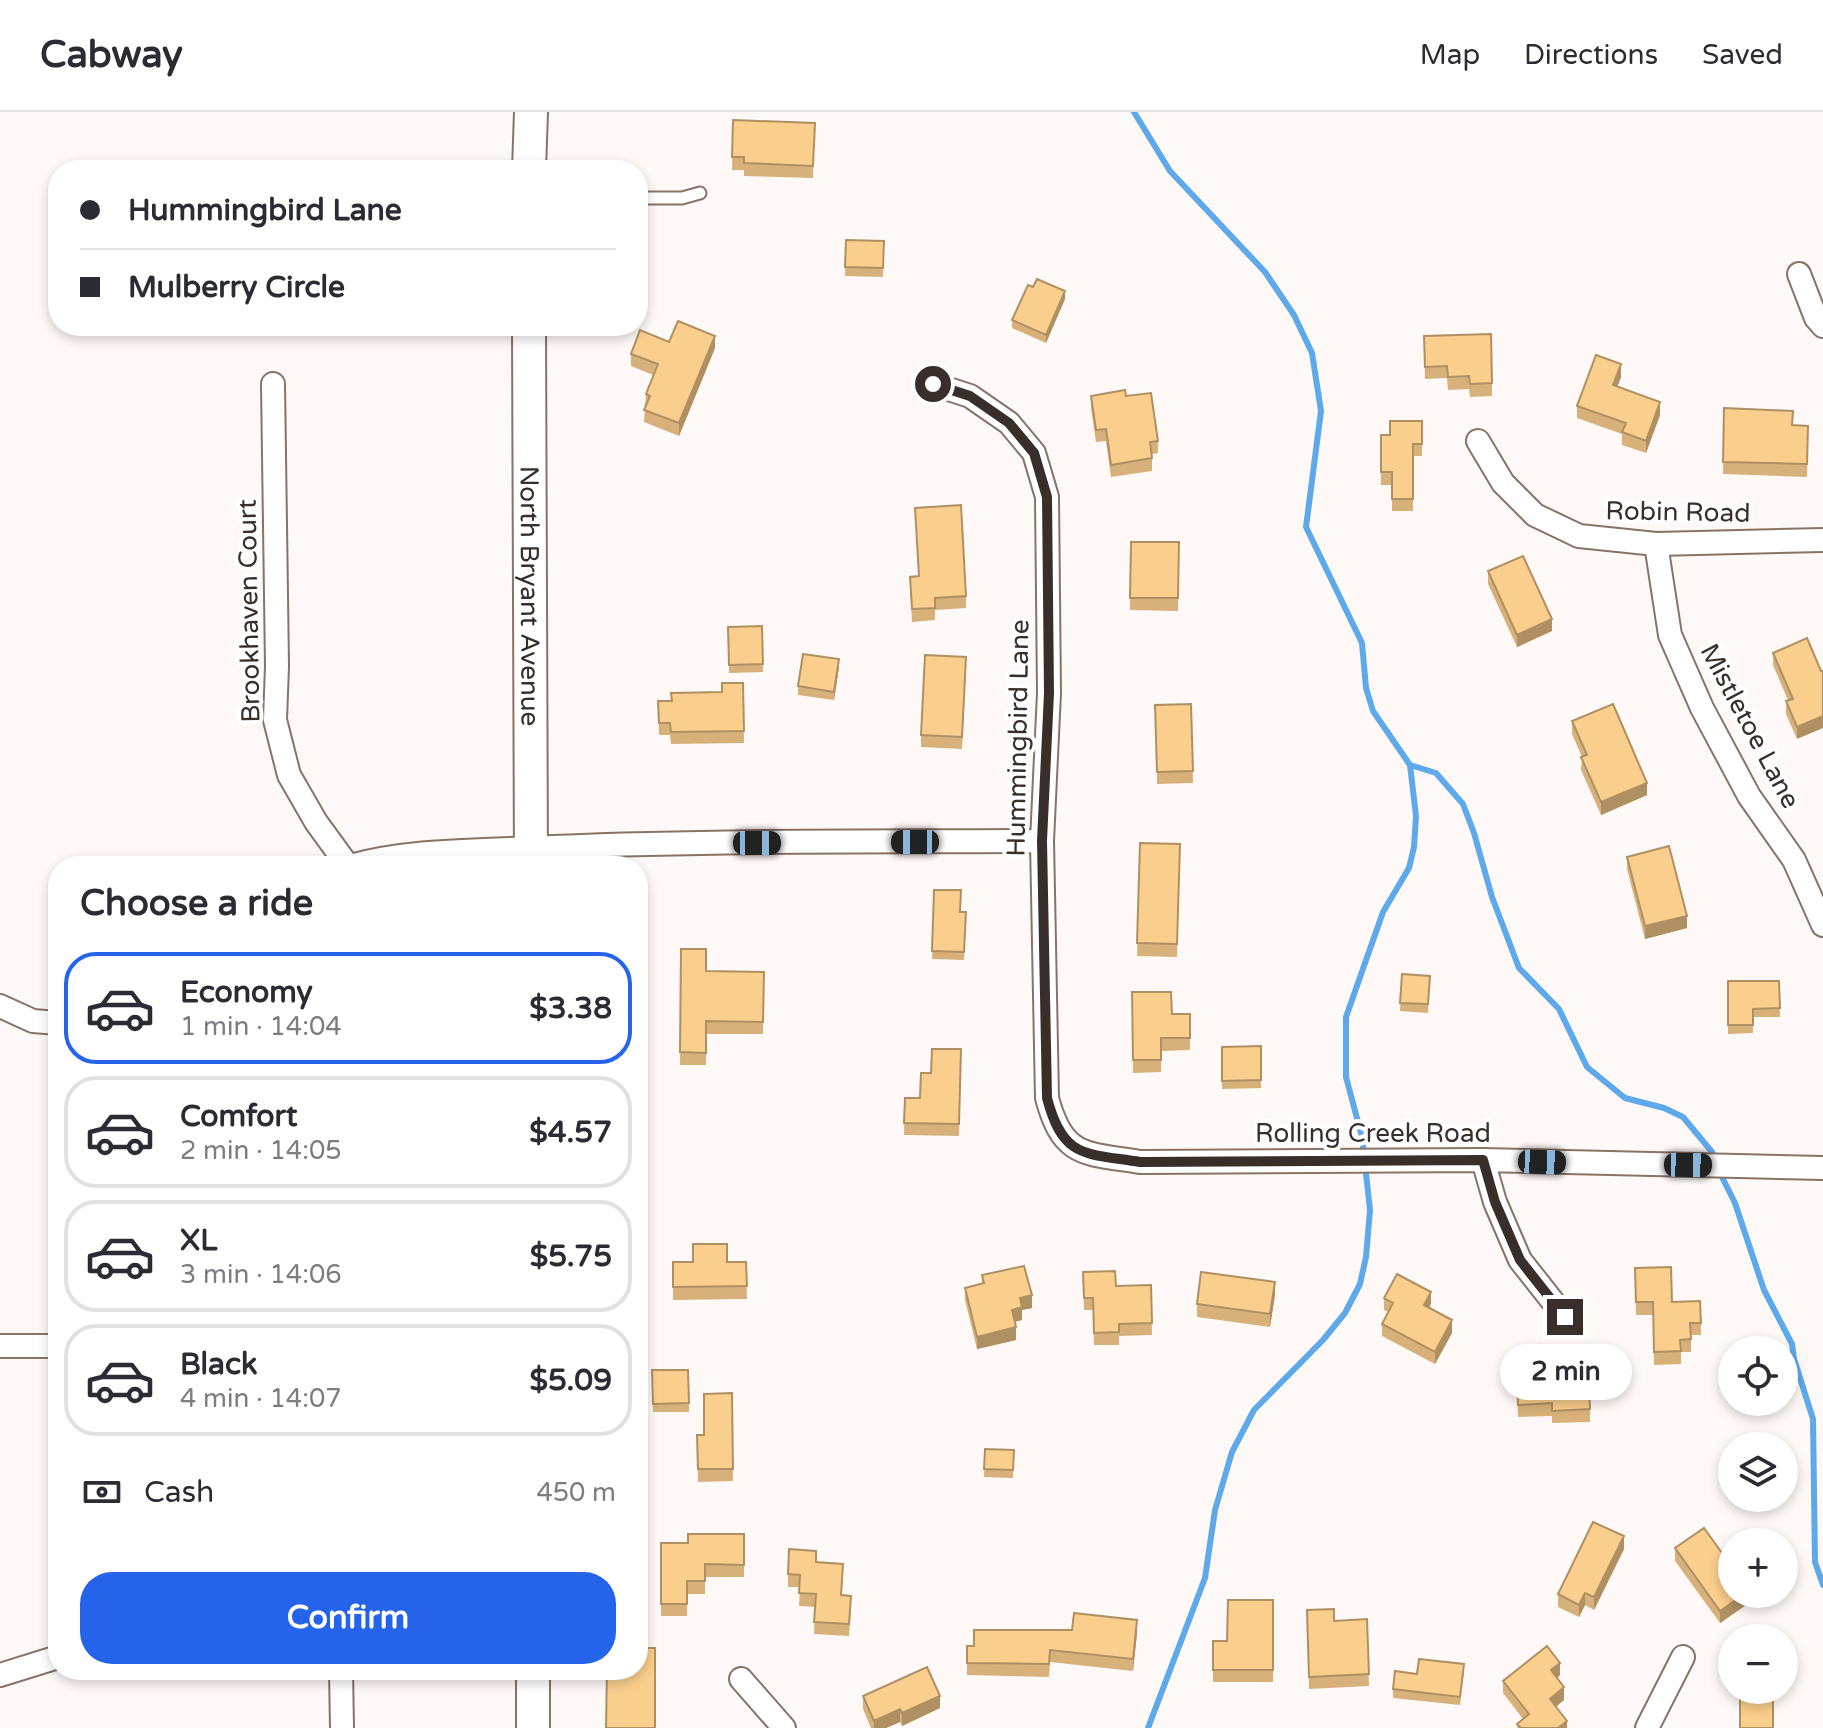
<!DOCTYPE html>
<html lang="en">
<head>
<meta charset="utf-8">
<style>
  :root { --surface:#fff; --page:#f7f7f7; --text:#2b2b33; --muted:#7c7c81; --line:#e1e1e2; --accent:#2563eb }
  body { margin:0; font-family:"Varela Round",sans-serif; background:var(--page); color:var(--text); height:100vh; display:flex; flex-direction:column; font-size:30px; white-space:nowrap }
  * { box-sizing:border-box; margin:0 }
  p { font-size:26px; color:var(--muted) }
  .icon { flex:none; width:44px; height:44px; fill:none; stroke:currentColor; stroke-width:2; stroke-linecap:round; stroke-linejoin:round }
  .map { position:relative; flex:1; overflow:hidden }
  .drawer { position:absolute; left:48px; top:744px; width:600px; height:824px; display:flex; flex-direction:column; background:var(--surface); border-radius:32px; box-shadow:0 4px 12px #0003 }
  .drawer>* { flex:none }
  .guide { position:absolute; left:48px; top:48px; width:600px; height:176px; border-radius:32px; box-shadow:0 4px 12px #0003; display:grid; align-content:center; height:176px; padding:0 32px; background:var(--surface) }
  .tools { position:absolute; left:1718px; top:1224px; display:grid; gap:16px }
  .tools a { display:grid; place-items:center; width:80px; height:80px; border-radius:50%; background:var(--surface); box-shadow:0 4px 12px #0003; font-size:40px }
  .end { position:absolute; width:36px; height:36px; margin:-18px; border:10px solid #382f2a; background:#fff; box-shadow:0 0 0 4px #fff }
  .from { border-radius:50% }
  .bubble { position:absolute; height:56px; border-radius:28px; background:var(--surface); box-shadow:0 4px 12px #0003; font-size:26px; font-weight:700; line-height:56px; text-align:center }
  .car { position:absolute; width:24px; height:48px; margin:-24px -12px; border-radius:10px; box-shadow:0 0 6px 2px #0007; background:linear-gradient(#222 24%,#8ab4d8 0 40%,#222 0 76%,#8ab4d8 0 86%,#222 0) }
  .guide b { display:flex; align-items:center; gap:28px; height:76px; font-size:30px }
  .guide b+b { border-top:2px solid var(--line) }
  .guide i { width:20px; height:20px; background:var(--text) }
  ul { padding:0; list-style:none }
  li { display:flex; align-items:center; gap:24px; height:112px; margin:0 16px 12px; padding:0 16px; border:4px solid var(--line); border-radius:32px }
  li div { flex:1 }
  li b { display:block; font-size:30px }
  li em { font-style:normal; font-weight:700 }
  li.current { border-color:var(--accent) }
  li>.icon { width:72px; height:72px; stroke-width:1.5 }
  h2 { padding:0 32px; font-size:36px; line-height:96px }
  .pay { display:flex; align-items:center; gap:20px; height:88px; padding:0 32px; font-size:30px }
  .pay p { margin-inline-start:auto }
  .button { display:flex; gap:16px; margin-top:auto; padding:16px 32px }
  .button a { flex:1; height:92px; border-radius:32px; background:var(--accent); color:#fff; font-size:32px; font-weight:700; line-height:92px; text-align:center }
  header { display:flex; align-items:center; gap:48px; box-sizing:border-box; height:112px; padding:0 40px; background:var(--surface); border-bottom:2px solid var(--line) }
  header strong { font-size:38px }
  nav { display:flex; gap:44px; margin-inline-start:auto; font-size:28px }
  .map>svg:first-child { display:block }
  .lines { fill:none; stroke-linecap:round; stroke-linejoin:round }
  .stream { stroke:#5da9e9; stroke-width:6 }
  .lane-casing { stroke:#887367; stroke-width:15 }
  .street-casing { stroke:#887367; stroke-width:26 }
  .secondary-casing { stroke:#887367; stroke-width:36 }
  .lane { stroke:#fff; stroke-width:11 }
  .street { stroke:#fff; stroke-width:22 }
  .secondary { stroke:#fff; stroke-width:32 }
  .wall { fill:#d7b179 }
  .shaded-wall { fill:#af9063 }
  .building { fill:#face8d; stroke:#af9063; stroke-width:2 }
  .route { stroke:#382f2a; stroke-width:10 }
  .labels { text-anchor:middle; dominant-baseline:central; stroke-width:8; stroke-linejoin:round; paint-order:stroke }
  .street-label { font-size:26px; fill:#382f2a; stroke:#fff }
</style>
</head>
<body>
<header>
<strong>Cabway</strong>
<nav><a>Map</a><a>Directions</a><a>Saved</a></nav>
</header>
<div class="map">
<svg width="1823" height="1616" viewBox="0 0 1823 1616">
  <rect width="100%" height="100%" fill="#fef9f7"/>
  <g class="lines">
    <path class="stream" d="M1134,0L1170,59L1265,160L1294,203L1312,241L1321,299L1306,415L1362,531L1366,576L1373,599L1410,653L1416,704L1414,735L1409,756L1383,800L1346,905V965L1362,1025L1370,1098L1366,1145L1360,1172L1345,1201L1323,1228L1254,1298L1232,1340L1215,1398L1205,1466L1148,1616
      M1410,653L1436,661L1463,692L1474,721L1492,785L1519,856L1559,897L1587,955L1625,986L1664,996L1683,1005L1712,1040L1715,1049
      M1719,1059L1735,1091L1764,1178L1792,1232L1794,1247L1813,1307L1815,1450L1823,1473"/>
    <defs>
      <path id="lane" d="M638,86H682L700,81"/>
      <path id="street" d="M1799,162L1816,206L1823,214
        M273,272L277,554L275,608L289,663L316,710L348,754
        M933,272L970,284L1009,311L1034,341L1047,385L1049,581L1042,729L1047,986C1063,1046 1085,1041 1140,1050L1483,1048L1823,1056
        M1478,329L1503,371L1535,403L1579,424L1656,432L1823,428
        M1656,432L1670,523L1702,596L1749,684L1794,748L1823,813
        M350,754C409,738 469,739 531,736C701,728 871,730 1042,729
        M0,894L33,909L58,911
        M1483,1048L1495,1090L1520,1148L1565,1205
        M0,1234H58
        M341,1558L342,1616
        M0,1563L58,1545
        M741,1567L784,1616
        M1647,1616L1683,1545"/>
      <g id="secondary">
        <path d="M529,58L531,0"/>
        <path id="s1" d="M529,214L531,754"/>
        <path d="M533,1558V1616"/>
      </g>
    </defs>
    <use href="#lane" class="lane-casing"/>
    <use href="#street" class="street-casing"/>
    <use href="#secondary" class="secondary-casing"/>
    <use href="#lane" class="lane"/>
    <use href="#street" class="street"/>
    <use href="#secondary" class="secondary"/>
  </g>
  <path class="wall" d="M733,8L815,11L813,66L744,64V58H732Z
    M846,128L884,129L883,165L845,164Z
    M1033,175L1065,187L1046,231L1012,216V208Z
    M1424,224L1492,271V284L1470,285L1469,277L1448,278L1447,266L1425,267Z
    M669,230L715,236L679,324L644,310L646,282L653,263L631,254V242Z
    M1621,265L1617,275L1660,303L1646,341L1622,333V322L1577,306V294Z
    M1091,284H1126L1158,329V341L1152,342V359L1111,365L1106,329L1096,330L1091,296Z
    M1724,296L1793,313L1808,314L1807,365L1723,362Z
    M1422,309V344H1413V399H1392V373H1381V323H1390Z
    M915,396L966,484V496L935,498V508L912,510L910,465L919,464Z
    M1131,430H1179L1178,499L1130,498Z
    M1488,459L1552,519L1517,535L1488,472Z
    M762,514L763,560L729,561L728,515Z
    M1773,541L1821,559L1797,627L1786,602V589L1788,588L1773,553Z
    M839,555L834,588L798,583V574Z
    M966,558L962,637L921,635V623Z
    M743,571L744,631L671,632L670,623H659L658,589H672L722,580Z
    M1191,592L1193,671L1157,672L1155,593Z
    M1572,609L1647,683L1601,703L1581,658L1582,645L1572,622Z
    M1140,731L1180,732L1177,845L1137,844Z
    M1627,745L1687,816L1645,827L1627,757Z
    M934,778L960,800H966L964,848L932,847Z
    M681,837L706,859L764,860L763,922H706V953H680Z
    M1402,862L1430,864L1428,901L1400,899Z
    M1728,869H1779L1780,905H1753V921L1728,922Z
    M1132,880L1172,902H1190V938L1161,939V960L1133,961Z
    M1261,934V976L1222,977V935Z
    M961,937L959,1024L904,1023L905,986H920L931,961Z
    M673,1150H746L747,1187L673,1188Z
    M1635,1156L1672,1190L1701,1211V1223H1691V1240H1681V1252L1654,1253L1653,1203H1636Z
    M1083,1160L1116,1174L1151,1173L1152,1223L1119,1224V1233H1094L1093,1198H1084Z
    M982,1163L1032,1196L1022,1198V1208L1015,1210L1016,1228L977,1237L965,1188V1176L982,1172Z
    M1275,1183L1270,1215L1197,1205V1192Z
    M1384,1186L1431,1192L1429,1196L1452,1221L1435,1252L1382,1224V1212L1388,1200L1384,1198Z
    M652,1258H688L689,1300H653Z
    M1516,1261L1590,1297V1310L1552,1311V1304L1518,1305Z
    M732,1281L733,1369L698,1370L697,1323H704Z
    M985,1337L1014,1338L1013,1366L984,1365Z
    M744,1422V1465H705V1482H687V1504H661V1431H688Z
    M1675,1436L1749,1482V1491L1720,1511L1675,1449Z
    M1624,1437L1594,1498L1585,1493L1579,1505L1558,1495V1482Z
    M816,1450L843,1464L841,1483L851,1497L849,1524L814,1522L815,1495L799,1494L800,1475H788V1462Z
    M1273,1488V1570H1213V1529H1227Z
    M1307,1498L1334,1509L1367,1507L1369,1574L1309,1577Z
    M1137,1521L1133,1559L1050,1550L1049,1565L967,1563V1534Z
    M1464,1560L1460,1593L1393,1586V1577L1417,1562Z
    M1560,1563L1557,1566L1564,1588L1556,1595L1567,1616H1517V1612L1523,1607L1503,1581V1569Z
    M1735,1578H1773L1740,1585H1735Z
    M863,1584L940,1596L902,1614L900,1610L886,1616H871L863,1597Z"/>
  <path class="shaded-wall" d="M1065,179V187L1046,231V223Z
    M715,224V236L679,324V311Z
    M1621,252V265L1613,286V273Z
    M1660,290V303L1646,341V329Z
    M1552,507V519L1517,535V523Z
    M839,547V555L834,588V580Z
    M1823,604V616L1797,627V615Z
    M1647,671V683L1601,703V690Z
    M1687,804V816L1645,827V814Z
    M1275,1170V1183L1270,1215V1202Z
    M1431,1180V1192L1424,1206V1193Z
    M1032,1183V1196L1022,1198V1208L1012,1210V1198L1020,1186Z
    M1452,1208V1221L1435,1252V1240Z
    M1016,1215V1228L977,1237V1225Z
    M1624,1424V1437L1594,1498V1485Z
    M1585,1481V1493L1579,1505V1493Z
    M1744,1482H1749V1491L1720,1511V1499Z
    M1137,1508V1521L1133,1559V1547Z
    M1560,1551V1563L1551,1571V1558Z
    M1564,1575V1588L1550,1599V1587Z
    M940,1584V1596L902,1614V1601Z
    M900,1597V1610L886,1616H874V1609Z
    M1567,1609V1616H1558Z"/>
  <path class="building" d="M733,8L815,11L813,54L744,51V45H732Z
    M846,128L884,129L883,156L845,155Z
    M1037,167L1065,179L1046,223L1012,208L1028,173L1033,175Z
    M678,209L715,224L679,311L644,298L650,284L646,282L658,252L631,242L640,218L669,230Z
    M1491,222L1492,271L1470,272L1469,264L1448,265L1447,254L1425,255L1424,224Z
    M1596,243L1621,252L1613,273L1660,290L1646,329L1622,320L1626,311L1577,294Z
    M1125,278L1126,284L1151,281L1158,329L1150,330L1152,346L1111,353L1106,317L1096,318L1091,284Z
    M1724,296L1793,299L1792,313L1808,314L1807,352L1723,350Z
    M1390,309H1422V332H1413V387H1392V360H1381V323H1390Z
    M961,393L966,484L935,486V496L912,497L910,465L919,464L915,396Z
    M1131,430H1179L1178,486H1130Z
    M1523,444L1552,507L1517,523L1488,459Z
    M762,514L763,552L729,553L728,515Z
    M1807,526L1821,559H1823V604L1797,615L1786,589L1793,587L1773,541Z
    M803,542L839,547L834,580L798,574Z
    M925,543L966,545L962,625L921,623Z
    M722,571H743L744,619L671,620L670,611H659L658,589H672L671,581L722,580Z
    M1191,592L1193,659L1157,660L1155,593Z
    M1613,592L1647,671L1601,690L1581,645L1587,643L1572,609Z
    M1140,731L1180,732L1177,832L1137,831Z
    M1669,734L1687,804L1645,814L1627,745Z
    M934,778H961L960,800H966L964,840L932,839Z
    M681,837H706V859L764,860L763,910L706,909V941L680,940Z
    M1402,862L1430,864L1428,892L1400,891Z
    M1728,869H1779L1780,896L1753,897V913H1728Z
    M1132,880H1171L1172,902H1190V926H1161V948H1133Z
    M1261,934V968L1222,969V935Z
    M932,937H961L959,1012L904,1011L905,986H920L921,961H931Z
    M693,1132H727V1150H746L747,1174L673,1175V1150H693Z
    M1024,1154L1032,1183L1020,1186L1022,1195L1012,1198L1016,1215L977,1225L965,1176L984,1171L982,1163Z
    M1671,1155L1672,1190L1700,1189L1701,1211H1690L1691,1227L1680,1228L1681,1239L1654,1240L1653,1190H1636L1635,1156Z
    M1115,1159L1116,1174L1151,1173L1152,1211L1119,1212V1220L1094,1221L1093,1186H1084L1083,1160Z
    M1201,1160L1275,1170L1270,1202L1197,1192Z
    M1397,1162L1431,1180L1424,1193L1452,1208L1435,1240L1382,1212L1393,1191L1384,1186Z
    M1588,1246L1590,1297L1552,1299V1291L1518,1293L1516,1249Z
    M652,1258H688L689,1291L653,1292Z
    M732,1281L733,1357H698L697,1323H704V1282Z
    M985,1337L1014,1338L1013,1358L984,1357Z
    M1593,1410L1624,1424L1594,1485L1585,1481L1579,1493L1558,1482Z
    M1704,1416L1732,1455V1482H1744L1720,1499L1675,1436Z
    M688,1422H744V1453L705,1452V1469H687V1492H661V1431H688Z
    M789,1437L816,1439V1450L843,1452L841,1483L851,1484L849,1512L814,1510L816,1482L799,1481L800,1463L788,1462Z
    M1228,1488H1273V1558H1213V1529H1227Z
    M1334,1497V1509L1367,1507L1369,1562L1309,1565L1307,1498Z
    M1074,1501L1137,1508L1133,1547L1050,1538L1049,1552L967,1551V1534H974V1518H1072Z
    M1547,1534L1560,1551L1551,1558L1564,1575L1550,1587L1567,1609L1558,1616H1521L1517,1612L1529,1602L1503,1569Z
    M638,1536H655V1616H606L607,1558H638Z
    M1419,1547L1464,1552L1460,1585L1393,1577L1395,1559L1417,1562Z
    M927,1555L940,1584L902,1601L900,1597L874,1609L863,1584Z
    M1740,1578H1773V1616H1740Z"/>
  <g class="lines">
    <path class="route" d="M933,272L970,284L1009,311L1034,341L1047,385L1049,581L1042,729L1047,986C1063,1047 1085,1041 1140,1050L1483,1048L1495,1090L1520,1148L1565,1205"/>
  </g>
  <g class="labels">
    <g class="street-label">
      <text transform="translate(1678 400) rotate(1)">Robin Road</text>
      <text stroke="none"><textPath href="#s1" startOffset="270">North Bryant Avenue</textPath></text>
      <text transform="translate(249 499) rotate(-91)">Brookhaven Court</text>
      <text transform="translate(1750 614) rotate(62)">Mistletoe Lane</text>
      <text transform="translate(1018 626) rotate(-89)">Hummingbird Lane</text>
      <text x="1373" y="1021">Rolling Creek Road</text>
    </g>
  </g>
</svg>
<div class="tools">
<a><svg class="icon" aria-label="locate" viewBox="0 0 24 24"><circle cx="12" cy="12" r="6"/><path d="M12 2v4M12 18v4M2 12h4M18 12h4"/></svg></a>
<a><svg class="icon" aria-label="layers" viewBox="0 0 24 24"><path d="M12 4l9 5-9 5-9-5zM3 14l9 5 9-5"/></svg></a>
<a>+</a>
<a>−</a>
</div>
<i class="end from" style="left:933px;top:272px"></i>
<i class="end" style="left:1565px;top:1205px"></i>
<div class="bubble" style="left:1500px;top:1232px;width:132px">2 min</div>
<i class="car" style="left:915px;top:730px;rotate:270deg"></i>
<i class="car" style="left:757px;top:731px;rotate:90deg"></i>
<i class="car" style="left:1542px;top:1050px;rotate:92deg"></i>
<i class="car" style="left:1688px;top:1053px;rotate:91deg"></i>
<div class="guide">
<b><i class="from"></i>Hummingbird Lane</b>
<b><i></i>Mulberry Circle</b>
</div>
<section class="drawer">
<h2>Choose a ride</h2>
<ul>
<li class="current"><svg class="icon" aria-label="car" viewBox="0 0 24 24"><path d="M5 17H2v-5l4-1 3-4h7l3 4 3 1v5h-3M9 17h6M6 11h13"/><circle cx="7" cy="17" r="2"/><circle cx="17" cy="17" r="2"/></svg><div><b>Economy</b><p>1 min · 14:04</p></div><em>$3.38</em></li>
<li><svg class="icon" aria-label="car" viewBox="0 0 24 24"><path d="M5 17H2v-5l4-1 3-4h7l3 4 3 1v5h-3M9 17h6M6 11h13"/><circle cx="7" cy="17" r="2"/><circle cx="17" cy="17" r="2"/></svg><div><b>Comfort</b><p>2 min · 14:05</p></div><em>$4.57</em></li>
<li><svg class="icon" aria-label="car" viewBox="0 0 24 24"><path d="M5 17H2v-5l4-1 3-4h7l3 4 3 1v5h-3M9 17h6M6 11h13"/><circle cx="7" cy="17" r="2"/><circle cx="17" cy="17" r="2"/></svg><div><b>XL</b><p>3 min · 14:06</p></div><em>$5.75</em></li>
<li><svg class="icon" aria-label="car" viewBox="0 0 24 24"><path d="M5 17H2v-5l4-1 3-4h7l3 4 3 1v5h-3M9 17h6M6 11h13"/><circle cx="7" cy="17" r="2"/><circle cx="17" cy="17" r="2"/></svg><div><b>Black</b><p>4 min · 14:07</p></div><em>$5.09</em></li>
</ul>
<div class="pay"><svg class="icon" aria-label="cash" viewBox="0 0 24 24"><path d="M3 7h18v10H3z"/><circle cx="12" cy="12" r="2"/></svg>Cash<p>450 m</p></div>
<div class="button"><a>Confirm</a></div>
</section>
</div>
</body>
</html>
